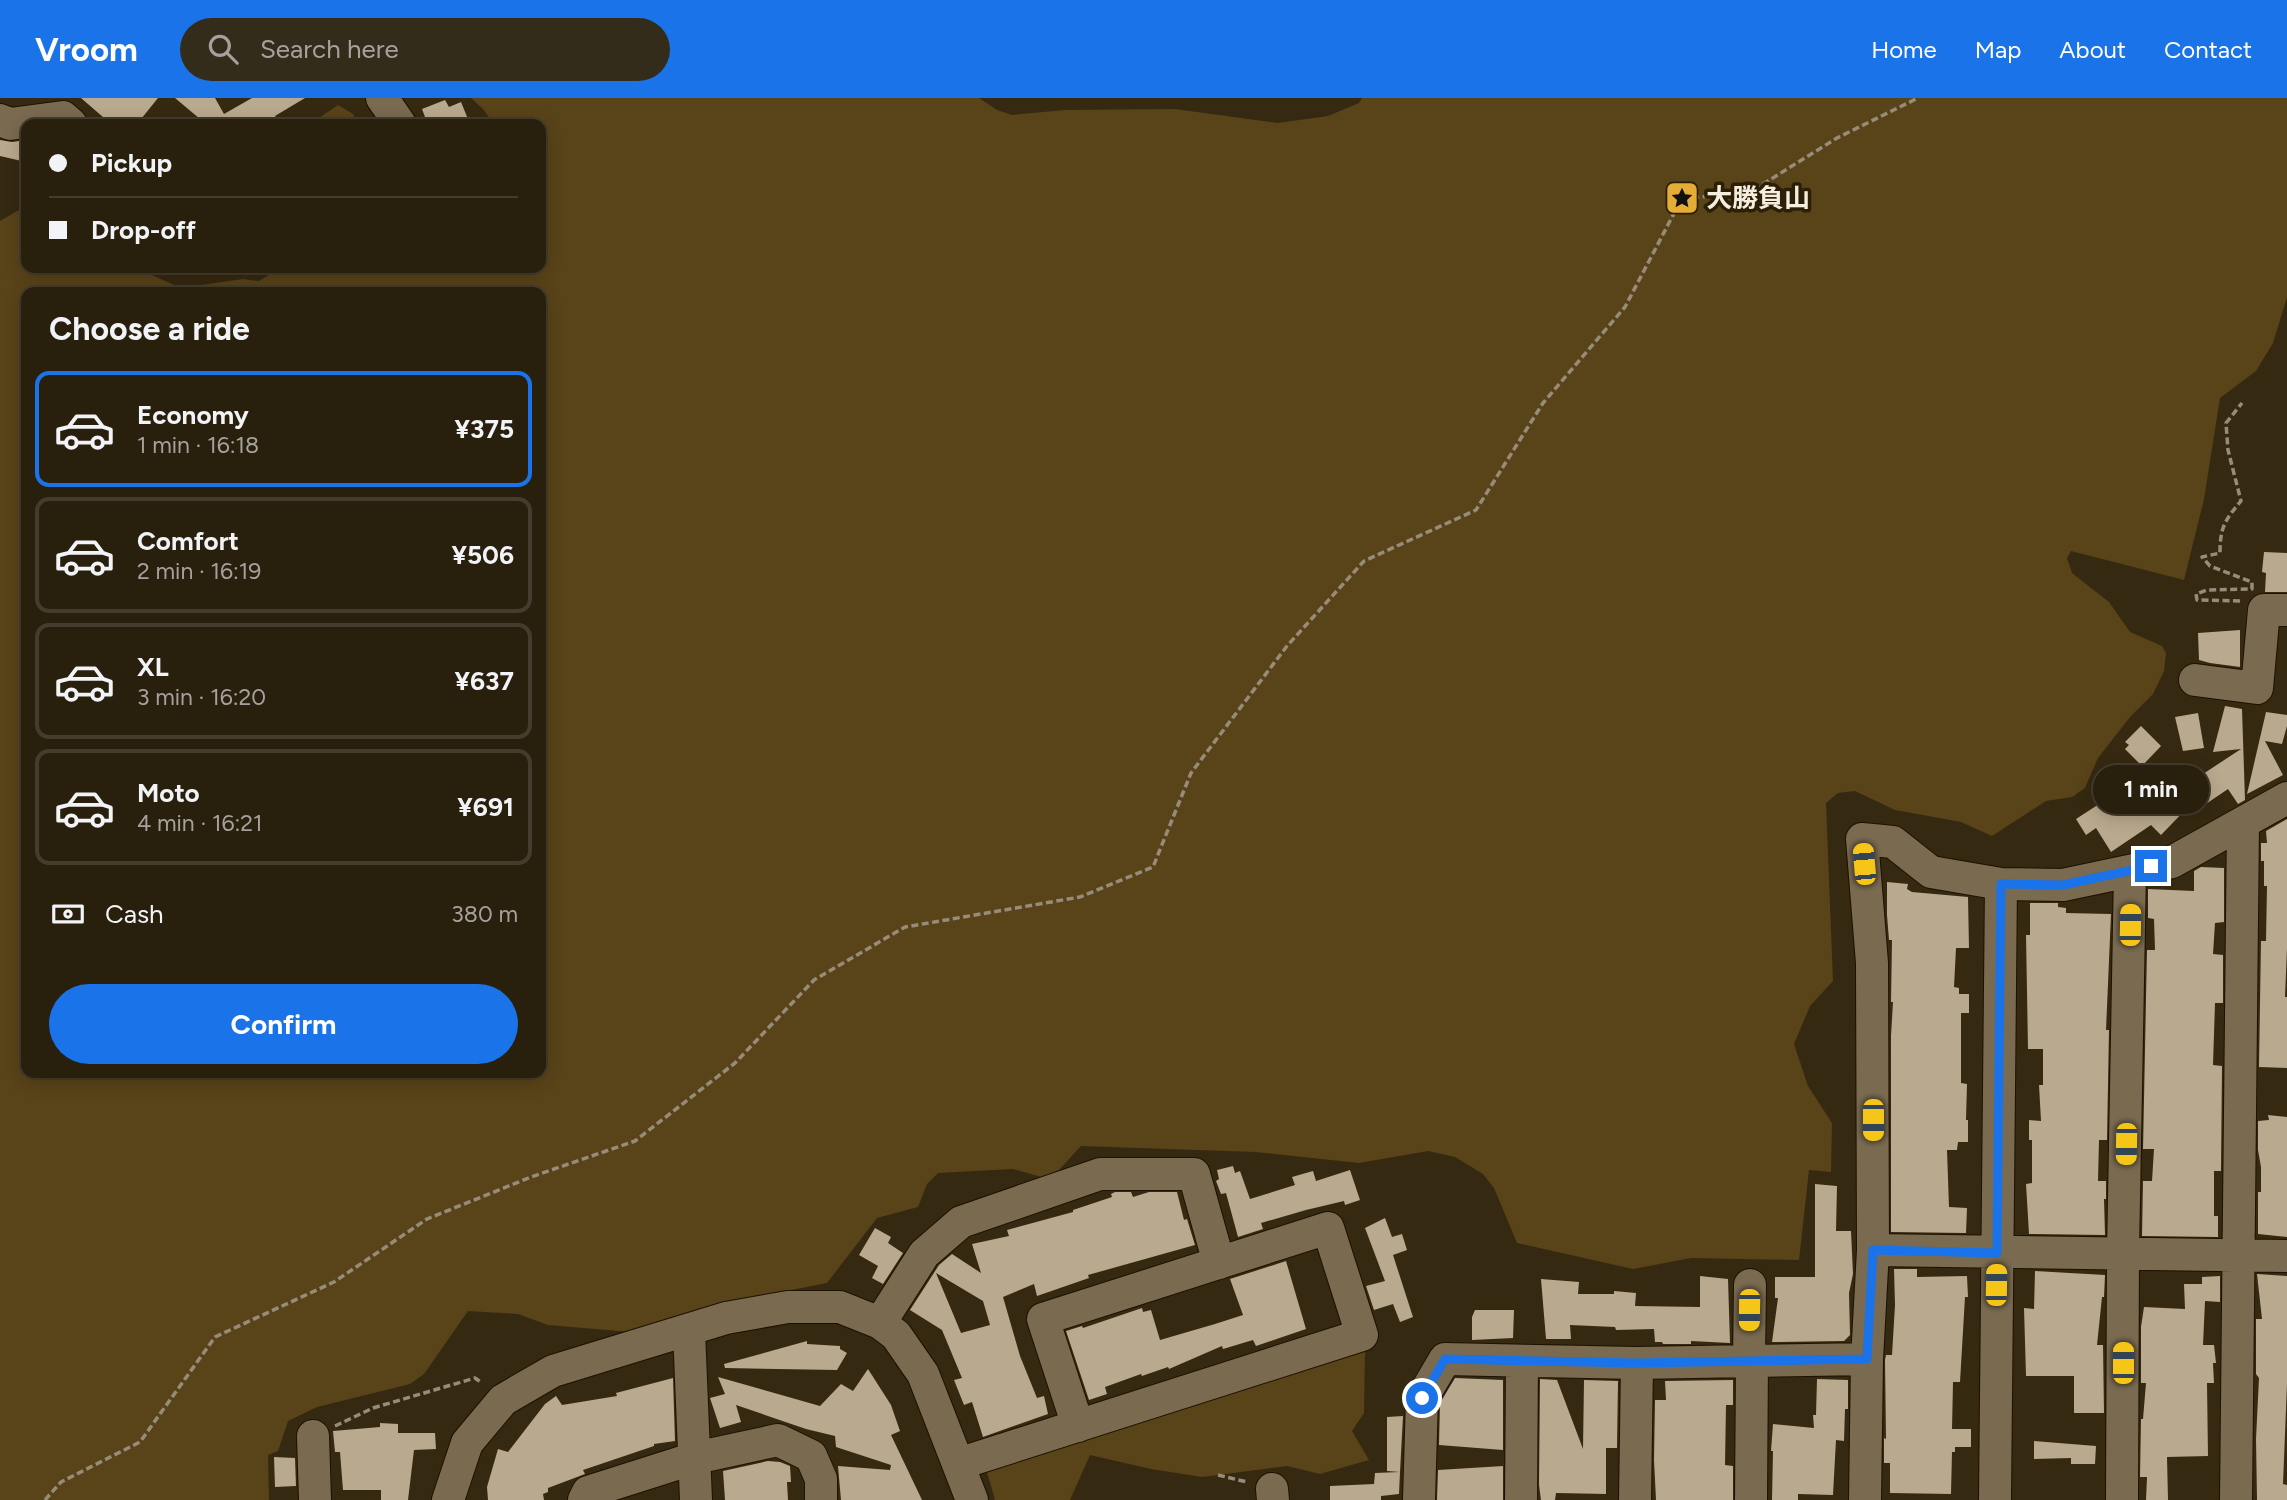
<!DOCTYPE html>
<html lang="en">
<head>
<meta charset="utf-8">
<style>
  :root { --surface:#281f0d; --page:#342c1b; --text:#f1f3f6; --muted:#a5a29d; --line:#443d2e; --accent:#1a73e8 }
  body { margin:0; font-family:Figtree,"Noto Sans JP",sans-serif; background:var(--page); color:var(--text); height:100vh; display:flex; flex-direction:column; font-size:26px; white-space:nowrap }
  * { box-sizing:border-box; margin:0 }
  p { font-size:23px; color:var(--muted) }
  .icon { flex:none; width:38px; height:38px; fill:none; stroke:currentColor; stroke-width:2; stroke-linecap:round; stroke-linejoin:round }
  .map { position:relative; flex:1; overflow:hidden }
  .side { position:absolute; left:21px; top:189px; width:525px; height:791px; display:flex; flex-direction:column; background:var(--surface); border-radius:14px; box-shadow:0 4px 18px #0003,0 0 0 2px var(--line) }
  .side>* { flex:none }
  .guide { position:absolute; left:21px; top:21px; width:525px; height:154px; border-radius:14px; box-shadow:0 4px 18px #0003,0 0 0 2px var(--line); display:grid; align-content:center; height:154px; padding:0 28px; background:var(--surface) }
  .end { position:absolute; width:32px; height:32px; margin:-16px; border:9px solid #1a73e8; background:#fff; box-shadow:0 0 0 4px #fff }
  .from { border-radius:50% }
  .bubble { position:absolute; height:49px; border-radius:24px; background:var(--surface); box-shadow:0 4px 18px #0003,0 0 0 2px var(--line); font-size:23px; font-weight:700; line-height:49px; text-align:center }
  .car { position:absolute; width:21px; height:42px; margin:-21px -10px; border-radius:9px; box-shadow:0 0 5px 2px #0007; background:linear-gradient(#f5c518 24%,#345 0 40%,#f5c518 0 76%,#345 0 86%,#f5c518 0) }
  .guide b { display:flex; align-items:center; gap:24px; height:66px; font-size:26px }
  .guide b+b { border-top:2px solid var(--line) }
  .guide i { width:18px; height:18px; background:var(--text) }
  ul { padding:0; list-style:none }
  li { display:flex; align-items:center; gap:21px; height:116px; margin:0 14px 10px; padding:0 14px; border:4px solid var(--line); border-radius:14px }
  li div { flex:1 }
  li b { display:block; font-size:26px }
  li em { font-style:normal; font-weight:700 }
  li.on { border-color:var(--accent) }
  li>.icon { width:63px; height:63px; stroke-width:1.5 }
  h2 { padding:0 28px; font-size:32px; line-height:84px }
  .pay { display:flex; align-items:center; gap:18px; height:77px; padding:0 28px; font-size:26px }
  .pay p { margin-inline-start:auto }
  .primary-button { display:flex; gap:14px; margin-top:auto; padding:14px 28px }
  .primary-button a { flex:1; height:80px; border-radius:42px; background:var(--accent); color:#fff; font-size:28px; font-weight:700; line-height:80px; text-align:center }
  header { display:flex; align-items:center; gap:42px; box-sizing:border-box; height:98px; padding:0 35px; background:var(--accent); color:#fff }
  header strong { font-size:33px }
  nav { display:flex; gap:38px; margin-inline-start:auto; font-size:24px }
  .search { width:490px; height:63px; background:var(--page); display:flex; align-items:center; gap:18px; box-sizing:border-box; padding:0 24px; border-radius:38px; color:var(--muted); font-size:26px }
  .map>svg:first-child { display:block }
  .green { fill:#594319; fill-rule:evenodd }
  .building { fill:#b9a98e; fill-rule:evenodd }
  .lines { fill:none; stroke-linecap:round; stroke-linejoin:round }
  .minor-casing { stroke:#1d1100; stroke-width:34 }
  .path { stroke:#978c79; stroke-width:3.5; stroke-dasharray:7 3.5; stroke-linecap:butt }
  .minor { stroke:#796a50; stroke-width:32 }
  .route { stroke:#1a73e8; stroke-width:9 }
  .labels { text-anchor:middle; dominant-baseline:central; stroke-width:7; stroke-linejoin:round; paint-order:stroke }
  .poi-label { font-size:26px; font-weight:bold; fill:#f5edde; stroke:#2c1f07; text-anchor:start }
</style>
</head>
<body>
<header>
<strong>Vroom</strong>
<div class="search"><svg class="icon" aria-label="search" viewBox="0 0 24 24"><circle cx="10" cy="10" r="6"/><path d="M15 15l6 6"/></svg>Search here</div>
<nav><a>Home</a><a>Map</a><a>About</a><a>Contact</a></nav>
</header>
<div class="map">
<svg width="2287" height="1402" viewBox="0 0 2287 1402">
  <rect width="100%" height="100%" fill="#362911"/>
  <path class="green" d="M471,0H979L997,12L1012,17L1065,12L1175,11L1277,25L1328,18L1359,5L1362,0H2287V199L2273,245L2256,273L2220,300L2204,401L2184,482L2071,453L2067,460L2072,475L2109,504L2130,534L2162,548L2166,555L2164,573L2153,596L2130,619L2098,660L2085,690L2072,699L2046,703L1992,738L1961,724L1895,712L1855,693L1838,695L1826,705L1833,883L1810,908L1794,946L1808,988L1832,1025L1831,1074L1809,1072L1799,1162L1691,1160L1633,1171L1517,1145L1494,1090L1483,1076L1455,1059L1428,1053L1359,1065L1255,1054L1081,1048L1059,1072L1045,1080L1013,1071L938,1075L927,1086L918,1109L877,1120L827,1185L730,1204L631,1234L548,1227L518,1216L468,1213L424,1276L410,1286L317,1309L288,1323L278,1353L268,1357L269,1402H0V123L26,108V170H136L181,190L243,181L259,183L280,170H541V26H494L483,11ZM26,194H541V975H26Z
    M338,7L353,16L358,26H310Z
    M1365,1252L1364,1315L1352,1333L1369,1362L1320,1376L1287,1368L1202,1379L1151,1371L1090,1357L1070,1402H995L987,1374Z"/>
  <path class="building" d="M81,0H158L137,26H111Z
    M175,0H215L224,16L252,0H305L275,18L276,20L266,26H206Z
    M445,2L449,9L461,4L470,26H418V22L425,19L422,11Z
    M0,42L12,44L26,42V64L0,58Z
    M2264,454L2287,455V494H2265L2266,475L2262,474Z
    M2240,532V569L2210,565L2199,562L2198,535Z
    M2225,608L2242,611L2245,702L2238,706L2228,691L2197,712L2192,705L2161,737L2151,727L2111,754L2096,730L2086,737L2076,721L2113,697L2106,691L2128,666L2168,699L2241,651L2213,654Z
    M2266,614L2287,617V628L2282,646L2265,643L2283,677L2247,696Z
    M2198,615L2204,650L2183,653L2175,619Z
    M2141,628L2161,648L2142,668L2125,651L2129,647L2125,644Z
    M2287,721V850L2285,899H2287V970L2259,969L2261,843H2266L2267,788H2264V763H2261V745H2267L2266,733Z
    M2201,769L2224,770V824L2215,825L2213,856L2223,857V905H2215L2213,967L2222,968L2221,1073H2214V1118H2218V1139L2142,1138L2143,1083H2152L2154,1051H2143L2147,852H2155L2154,821L2148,820V791L2194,793V773Z
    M1887,784L1908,786L1907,791L1912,794L1968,799L1969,850H1956L1954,889L1959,890V896H1969V915H1961V985L1967,986L1966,1022H1968V1044H1958L1957,1052H1947L1949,1109L1967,1110L1966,1135L1891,1134V938L1893,904H1891L1892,842H1889L1887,817Z
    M2030,805H2058V809L2066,810V815L2111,816L2106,932H2109L2107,1042H2099L2098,1083H2106V1101H2104L2105,1137L2029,1136L2026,1086L2032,1085V1042H2029V1022L2041,1023L2039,987H2043V951H2028L2026,837H2030Z
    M2268,1017L2287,1019V1139L2258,1136V1094H2261V1069L2258,1052V1023L2269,1022Z
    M1233,1068L1235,1075L1240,1073L1250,1101L1295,1087L1292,1079L1313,1073L1316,1083L1350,1072L1360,1102L1345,1107L1344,1103L1306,1112L1261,1125L1263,1131L1238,1139L1226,1095L1221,1096L1216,1083L1219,1081L1217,1072Z
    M1815,1086L1837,1088L1836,1133H1851L1853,1176L1849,1195L1850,1237L1844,1243L1772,1244L1778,1200H1775V1179H1815Z
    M1115,1094H1131L1133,1099L1149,1094H1177L1184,1122L1187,1121L1195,1147L1088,1177L1089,1180L1037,1198L1034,1186L1003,1199L1020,1258L1037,1300L1044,1298L1048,1316L983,1339L972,1304L964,1307L954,1282L962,1280L942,1232L910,1212L939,1167L952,1156L981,1175L972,1146L1009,1138L1007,1132L1073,1114V1112L1112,1099L1111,1096ZM936,1175L983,1203L990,1227L961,1235Z
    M1385,1120L1392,1139L1402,1136L1407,1152L1393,1157L1413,1219L1400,1224L1393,1206L1374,1212L1366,1188L1385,1183L1365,1130Z
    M875,1130L891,1139L888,1145L903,1155L883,1186L872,1180L878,1168L859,1157Z
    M1286,1163L1306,1231L1256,1248L1253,1242L1223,1251L1222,1248L1169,1271L1168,1269L1142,1278L1141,1276L1105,1289L1107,1296L1089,1302L1066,1233L1082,1228L1083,1230L1142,1210L1143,1214L1151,1212L1160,1242L1215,1226L1243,1217L1230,1181Z
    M1894,1171H1917V1179L1967,1178L1968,1199H1965L1960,1284H1953L1952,1331H1971V1349H1955V1354H1952L1951,1396L1890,1395V1365H1884V1340L1886,1341L1885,1262L1886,1257H1892L1895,1207Z
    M2035,1173L2105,1177L2104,1199H2102L2097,1247H2103L2104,1315H2074V1278H2026L2024,1210L2034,1211Z
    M2257,1176L2287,1178V1286L2283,1386L2287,1387V1402H2257L2256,1341L2259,1280L2256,1276V1221H2262Z
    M1700,1178L1728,1181L1730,1245L1691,1243V1246H1663L1662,1244H1655L1654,1231L1616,1232L1615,1229L1570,1227L1571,1241H1546L1541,1181L1579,1184L1578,1196H1614V1193L1636,1195L1635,1208L1700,1209Z
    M2220,1178V1204L2205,1203L2203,1247H2214L2216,1265H2213L2214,1285H2207L2208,1358L2167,1359L2168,1402H2146L2147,1379H2140L2141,1321H2143L2146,1285H2141V1229L2144,1209L2185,1211L2184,1186H2202V1179Z
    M1475,1212H1514L1513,1240L1472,1242V1219Z
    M807,1243V1246L840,1248V1251L847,1255L837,1272L725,1270L724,1266Z
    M868,1271L891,1307L900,1333L891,1337L922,1402H841L838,1368L890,1372L891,1367L836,1349L835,1338L806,1331L736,1307L741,1324L720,1330L710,1300L725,1296L718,1279L820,1308L841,1286L853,1293Z
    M673,1280L675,1343L654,1346V1348L583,1372L585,1376L548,1390V1394L543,1396L544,1402H488L487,1389L498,1351L508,1354L545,1306L556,1298L562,1307L617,1298L616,1295Z
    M1455,1280L1503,1282V1352L1439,1347L1440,1305Z
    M1540,1281L1557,1282L1583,1351L1584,1282L1618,1283L1617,1350H1606V1396L1556,1395L1555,1402H1541L1539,1387Z
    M1817,1281L1848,1282V1311H1845L1844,1343L1836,1342L1833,1397L1798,1396V1402H1772L1773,1353H1771L1773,1326L1814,1330L1813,1317H1816Z
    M1733,1282V1307H1726L1725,1367L1733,1368V1402H1656L1654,1362L1655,1302H1666L1665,1283Z
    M1403,1318L1400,1374L1387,1373V1319Z
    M380,1325L398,1326V1335H435L436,1351L414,1352L408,1402H381V1392H343L340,1354H335L333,1333L380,1329Z
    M2034,1343L2096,1348L2095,1366H2071V1360L2034,1361Z
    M274,1359L295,1360L296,1388L275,1389Z
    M768,1363L780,1364L790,1368L791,1384H787L788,1402H725L723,1373Z
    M1503,1368V1402H1437L1438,1372Z
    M1400,1374L1399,1396L1381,1398V1402H1330V1388L1374,1386L1375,1375Z"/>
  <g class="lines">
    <defs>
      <path id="minor" d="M382,0L400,26
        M0,22L10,26L63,19L71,26
        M2195,582L2257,590L2264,512H2287
        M1873,1152L2287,1158
        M880,1225L924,1156L961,1124L1100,1076H1194L1219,1165
        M689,1233L696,1402
        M1749,1263L1750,1187
        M313,1338L315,1402
        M958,1366L1362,1237L1328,1130L1043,1221L1078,1328
        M1272,1391L1273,1402
        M448,1402L467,1345L503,1302L553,1273L726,1220L788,1209H840L880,1225L896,1237L923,1276L972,1402
        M584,1402L588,1394L695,1360L778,1342L811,1358L821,1381V1402
        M1419,1402L1422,1300L1445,1261L1637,1265L1867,1261
        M1521,1402L1522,1263
        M1635,1402L1637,1265
        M1751,1402L1752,1262
        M1865,1402L1867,1261L1873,1152L1872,865L1862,741L1893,744L1931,774L2001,786L2063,787L2172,764L2287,700
        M1995,1402L2001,786
        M2122,1402L2123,1155L2130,773
        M2236,1402L2243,725"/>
    </defs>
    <use href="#minor" class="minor-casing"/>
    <path class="path" d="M2240,503L2197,502L2196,496L2207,492L2252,491V484L2210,468L2202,459L2220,455C2220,429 2225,422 2241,403L2228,352L2226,325L2242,305
      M335,1328L373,1310L475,1280L482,1285
      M1218,1377L1247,1384
      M45,1402L61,1384L140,1344L215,1239L334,1184L427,1121L531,1079L635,1043L735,965L814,882L905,829L1080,799L1153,769L1191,675L1287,548L1364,463L1476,412L1543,305L1625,209L1682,100L1747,96L1837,40L1918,0"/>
    <use href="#minor" class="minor"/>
  </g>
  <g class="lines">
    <path class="route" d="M1422,1300L1445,1261L1637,1265L1867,1261L1873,1152L1997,1155L2001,786L2063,787L2151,768"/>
  </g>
  <defs>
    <symbol id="sight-square" viewBox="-11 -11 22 22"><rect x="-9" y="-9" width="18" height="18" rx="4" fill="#e5ad36" stroke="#2c1f07"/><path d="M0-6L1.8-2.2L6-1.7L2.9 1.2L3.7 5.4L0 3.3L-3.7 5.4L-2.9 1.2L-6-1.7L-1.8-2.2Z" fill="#111"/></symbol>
  </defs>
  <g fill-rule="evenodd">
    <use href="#sight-square" x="1663" y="81" width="38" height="38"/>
  </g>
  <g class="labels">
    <g class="poi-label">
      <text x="1706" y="100">大勝負山</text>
    </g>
  </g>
</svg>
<i class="end from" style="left:1422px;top:1300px"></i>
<i class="end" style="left:2151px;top:768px"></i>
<div class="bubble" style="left:2093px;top:667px;width:116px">1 min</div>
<i class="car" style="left:1864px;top:766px;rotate:355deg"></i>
<i class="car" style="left:2130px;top:827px;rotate:1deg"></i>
<i class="car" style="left:1873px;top:1022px;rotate:180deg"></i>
<i class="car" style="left:2126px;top:1046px;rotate:181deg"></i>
<i class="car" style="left:1996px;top:1187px;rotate:1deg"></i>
<i class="car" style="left:1749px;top:1212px;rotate:181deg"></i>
<i class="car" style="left:2123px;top:1265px;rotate:0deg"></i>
<div class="guide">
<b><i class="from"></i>Pickup</b>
<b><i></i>Drop-off</b>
</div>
<section class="side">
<h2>Choose a ride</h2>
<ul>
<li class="on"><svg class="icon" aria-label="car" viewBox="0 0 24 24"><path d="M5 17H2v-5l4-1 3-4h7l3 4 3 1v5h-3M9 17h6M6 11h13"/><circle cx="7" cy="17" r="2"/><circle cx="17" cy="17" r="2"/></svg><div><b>Economy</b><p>1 min · 16:18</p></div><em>¥375</em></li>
<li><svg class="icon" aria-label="car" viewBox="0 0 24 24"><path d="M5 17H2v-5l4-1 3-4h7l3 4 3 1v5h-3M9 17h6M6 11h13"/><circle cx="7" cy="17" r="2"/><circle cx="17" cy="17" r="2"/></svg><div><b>Comfort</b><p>2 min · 16:19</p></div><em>¥506</em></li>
<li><svg class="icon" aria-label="car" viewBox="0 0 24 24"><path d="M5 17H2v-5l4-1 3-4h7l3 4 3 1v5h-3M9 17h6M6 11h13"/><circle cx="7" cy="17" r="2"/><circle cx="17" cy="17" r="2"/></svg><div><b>XL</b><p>3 min · 16:20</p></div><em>¥637</em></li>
<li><svg class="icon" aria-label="car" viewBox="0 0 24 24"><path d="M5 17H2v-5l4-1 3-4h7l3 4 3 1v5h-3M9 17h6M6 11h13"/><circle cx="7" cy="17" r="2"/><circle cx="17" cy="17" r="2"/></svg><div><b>Moto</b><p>4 min · 16:21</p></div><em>¥691</em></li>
</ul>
<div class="pay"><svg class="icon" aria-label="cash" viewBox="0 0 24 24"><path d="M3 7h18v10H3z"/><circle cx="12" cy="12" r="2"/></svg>Cash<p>380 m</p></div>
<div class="primary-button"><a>Confirm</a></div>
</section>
</div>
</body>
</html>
